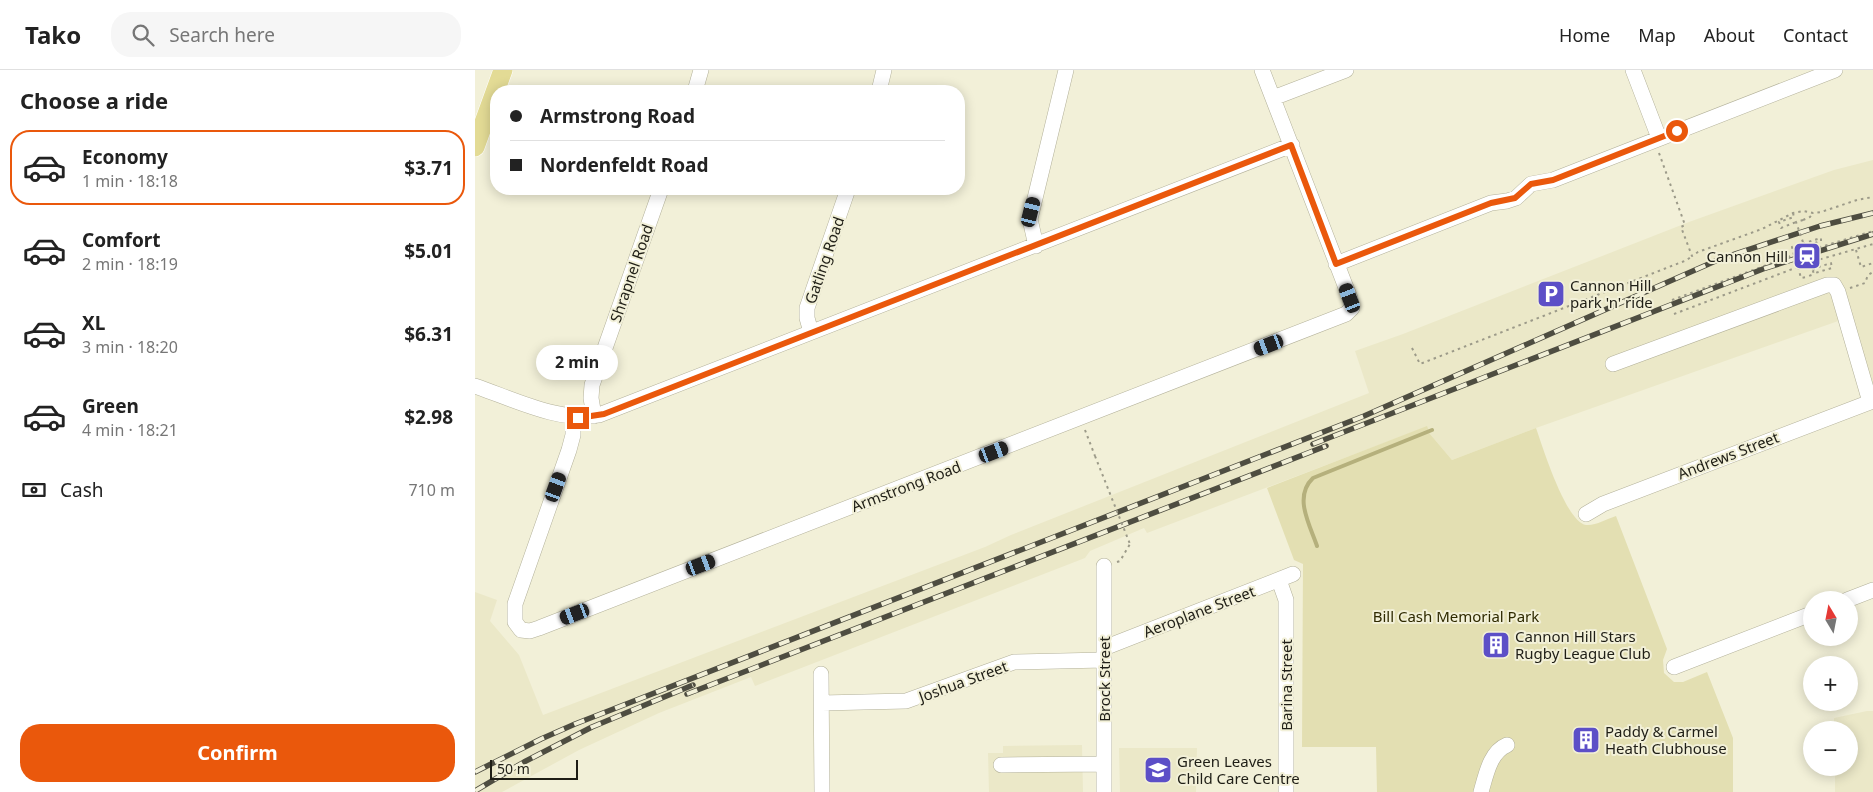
<!DOCTYPE html>
<html lang="en">
<head>
<meta charset="utf-8">
<style>
  :root { --surface:#fff; --page:#f6f6f6; --text:#222; --muted:#767676; --line:#e0e0e0; --accent:#ea580c }
  body { margin:0; font-family:"Noto Sans",sans-serif; background:var(--page); color:var(--text); height:100vh; display:flex; flex-direction:column; font-size:19px; white-space:nowrap }
  * { box-sizing:border-box; margin:0 }
  p { font-size:16px; color:var(--muted) }
  .icon { flex:none; width:28px; height:28px; fill:none; stroke:currentColor; stroke-width:2; stroke-linecap:round; stroke-linejoin:round }
  .map { position:relative; flex:1; overflow:hidden }
  .side { display:flex; flex-direction:column; background:var(--surface); width:475px }
  .side>* { flex:none }
  .banner { position:absolute; left:15px; top:15px; width:475px; height:110px; border-radius:20px; box-shadow:0 2px 12px #0003; display:grid; align-content:center; height:110px; padding:0 20px; background:var(--surface) }
  .needle { width:32px; rotate:350deg }
  .buttons { position:absolute; left:1328px; top:521px; display:grid; gap:10px }
  .buttons a { display:grid; place-items:center; width:55px; height:55px; border-radius:50%; background:var(--surface); box-shadow:0 2px 12px #0003; font-size:25px }
  .scale { position:absolute; left:15px; bottom:12px; width:88px; box-sizing:border-box; padding-left:5px; border:2px solid #1f1e16; border-top:0; font-size:14px; line-height:18px; white-space:nowrap; color:#1f1e16; -webkit-text-stroke:4px #f2f0d8; paint-order:stroke }
  .end { position:absolute; width:22px; height:22px; margin:-11px; border:6px solid #ea580c; background:#fff; box-shadow:0 0 0 2px #fff }
  .from { border-radius:50% }
  .bubble { position:absolute; height:35px; border-radius:18px; background:var(--surface); box-shadow:0 2px 12px #0003; font-size:16px; font-weight:700; line-height:35px; text-align:center }
  .car { position:absolute; width:15px; height:30px; margin:-15px -8px; border-radius:6px; box-shadow:0 0 4px 1px #0007; background:linear-gradient(#222 24%,#8ab4d8 0 40%,#222 0 76%,#8ab4d8 0 86%,#222 0) }
  .banner b { display:flex; align-items:center; gap:18px; height:48px; font-size:19px }
  .banner b+b { border-top:1px solid var(--line) }
  .banner i { width:12px; height:12px; background:var(--text) }
  ul { padding:0; list-style:none }
  li { display:flex; align-items:center; gap:15px; height:75px; margin:0 10px 8px; padding:0 10px; border:2px solid transparent; border-radius:20px }
  li div { flex:1 }
  li b { display:block; font-size:19px }
  li em { font-style:normal; font-weight:700 }
  li.on { border-color:var(--accent) }
  li>.icon { width:45px; height:45px; stroke-width:1.5 }
  h2 { padding:0 20px; font-size:22px; line-height:60px }
  .pay { display:flex; align-items:center; gap:12px; height:55px; padding:0 20px; font-size:19px }
  .pay p { margin-inline-start:auto }
  .action { display:flex; gap:10px; margin-top:auto; padding:10px 20px }
  .action a { flex:1; height:58px; border-radius:20px; background:var(--accent); color:#fff; font-size:20px; font-weight:700; line-height:58px; text-align:center }
  header { display:flex; align-items:center; gap:30px; box-sizing:border-box; height:70px; padding:0 25px; background:var(--surface); border-bottom:1px solid var(--line) }
  header strong { font-size:24px }
  nav { display:flex; gap:28px; margin-inline-start:auto; font-size:18px }
  .search { width:350px; height:45px; background:var(--page); display:flex; align-items:center; gap:12px; box-sizing:border-box; padding:0 18px; border-radius:20px; color:var(--muted); font-size:19px }
  main { display:flex; flex:1; min-height:0 }
  .map>svg:first-child { display:block }
  .built { fill:#ebe8c8 }
  .green { fill:#e3dfb2 }
  .lines { fill:none; stroke-linecap:round; stroke-linejoin:round }
  .stream { stroke:#b5b07c; stroke-width:4 }
  .minor-casing { stroke:#b3b19a; stroke-width:16 }
  .major-casing { stroke:#fff; stroke-width:20 }
  .path { stroke:#9c9a89; stroke-width:2; stroke-dasharray:2.5 4; stroke-linecap:butt }
  .minor { stroke:#fff; stroke-width:15 }
  .major { stroke:#e3db95; stroke-width:19 }
  .rail-casing { stroke:#4e4d41; stroke-width:5.5 }
  .rail { stroke:#f2f0d8; stroke-width:4; stroke-dasharray:11; stroke-linecap:butt }
  .path-bridge { stroke:#9c9a89; stroke-width:2; stroke-dasharray:2.5 4; stroke-linecap:butt }
  .route { stroke:#ea580c; stroke-width:6 }
  .labels { text-anchor:middle; dominant-baseline:central; stroke-width:4; stroke-linejoin:round; paint-order:stroke }
  .poi-label { font-size:15px; fill:#1f1e16; stroke:#f2f0d8; text-anchor:start }
  .street-label { font-size:15px; fill:#1f1e16; stroke:#f2f0d8 }
  .park-label { font-size:15px; fill:#2f2a00; stroke:#f2f0d8 }
</style>
</head>
<body>
<header>
<strong>Tako</strong>
<div class="search"><svg class="icon" aria-label="search" viewBox="0 0 24 24"><circle cx="10" cy="10" r="6"/><path d="M15 15l6 6"/></svg>Search here</div>
<nav><a>Home</a><a>Map</a><a>About</a><a>Contact</a></nav>
</header>
<main>
<section class="side">
<h2>Choose a ride</h2>
<ul>
<li class="on"><svg class="icon" aria-label="car" viewBox="0 0 24 24"><path d="M5 17H2v-5l4-1 3-4h7l3 4 3 1v5h-3M9 17h6M6 11h13"/><circle cx="7" cy="17" r="2"/><circle cx="17" cy="17" r="2"/></svg><div><b>Economy</b><p>1 min · 18:18</p></div><em>$3.71</em></li>
<li><svg class="icon" aria-label="car" viewBox="0 0 24 24"><path d="M5 17H2v-5l4-1 3-4h7l3 4 3 1v5h-3M9 17h6M6 11h13"/><circle cx="7" cy="17" r="2"/><circle cx="17" cy="17" r="2"/></svg><div><b>Comfort</b><p>2 min · 18:19</p></div><em>$5.01</em></li>
<li><svg class="icon" aria-label="car" viewBox="0 0 24 24"><path d="M5 17H2v-5l4-1 3-4h7l3 4 3 1v5h-3M9 17h6M6 11h13"/><circle cx="7" cy="17" r="2"/><circle cx="17" cy="17" r="2"/></svg><div><b>XL</b><p>3 min · 18:20</p></div><em>$6.31</em></li>
<li><svg class="icon" aria-label="car" viewBox="0 0 24 24"><path d="M5 17H2v-5l4-1 3-4h7l3 4 3 1v5h-3M9 17h6M6 11h13"/><circle cx="7" cy="17" r="2"/><circle cx="17" cy="17" r="2"/></svg><div><b>Green</b><p>4 min · 18:21</p></div><em>$2.98</em></li>
</ul>
<div class="pay"><svg class="icon" aria-label="cash" viewBox="0 0 24 24"><path d="M3 7h18v10H3z"/><circle cx="12" cy="12" r="2"/></svg>Cash<p>710 m</p></div>
<div class="action"><a>Confirm</a></div>
</section>
<div class="map">
<svg width="1398" height="722" viewBox="0 0 1398 722">
  <rect width="100%" height="100%" fill="#f2f0d8"/>
  <path class="built" d="M1398,90V312L1385,315L1366,250L1061,358L977,390L955,364L951,357L672,463L669,458L615,481L610,488L280,616L276,607L184,643L104,680L27,722H2L0,720V522L22,530L15,551L44,585L68,645L510,477L536,465L894,323L880,281L928,264L1214,152L1359,100Z
    M1392,641H1398V722H1360V698H1374V660H1359V648Z
    M607,675L608,722H514L513,683H528V676Z
    M644,678H722L721,722H645Z"/>
  <path class="green" d="M952,356L955,364L977,390L1061,358C1068,378 1091,452 1111,455C1120,456 1132,449 1141,446L1192,579L1188,590L1189,603L1199,612H1208L1232,602L1258,668V722H902L901,677H827L828,494L819,490L792,418Z"/>
  <g class="lines">
    <path class="stream" d="M842,476C835,455 818,427 838,408L957,360"/>
    <defs>
      <path id="minor" d="M1158,0L1184,68
        M220,21L226,0
        M404,21L409,0
        M798,28L871,0
        M561,176L555,149L591,0
        M861,194L1016,133L1032,131L1041,128L1056,114L1078,110L1360,0
        M336,262L332,248V238L373,119
        M1138,294L1352,215H1359L1363,222L1395,332
        M0,316C38,329 85,353 124,345L817,75
        M119,346L116,328L117,315L186,119
        M98,348V365L94,380L40,534V552L46,560L55,561L64,558L871,244L877,238L875,228L787,0
        M1111,444L1128,434L1398,331
        M629,496V722
        M804,510L811,530V722
        M1372,530L1398,520
        M629,578L818,504
        M1199,597L1336,544
        M346,604L347,722
        M347,633L431,631L539,592L629,590
        M526,695L629,694
        M1006,722C1011,705 1015,682 1032,675"/>
      <path id="major" d="M0,77L28,0"/>
    </defs>
    <use href="#minor" class="minor-casing"/>
    <use href="#major" class="major-casing"/>
    <path class="path" d="M1184,83L1210,155L1206,157L1217,186L1223,182L1287,159L1318,143L1328,141L1338,143L1346,142L1382,130L1398,127
      M1318,143L1319,147L1304,152L1306,158L1321,152
      M1328,150L1335,147L1338,143
      M1381,180L1386,197L1398,193
      M1319,185L1317,177L1346,168V171L1331,176L1333,181
      M1336,192L1340,203
      M1323,197L1326,208L1331,207
      M1375,218L1390,213L1393,205L1398,202
      M1197,230L1316,186L1398,161
      M1199,244L1336,192L1398,174
      M937,278L945,294L1212,190L1217,186
      M610,360L620,386
      M642,492L645,491L655,474"/>
    <use href="#minor" class="minor"/>
    <use href="#major" class="major"/>
    <defs>
      <path id="rail" d="M838,374L1288,199L1398,164
        M212,624L851,376
        M0,702L66,669L100,654L889,346L1245,189L1345,156L1398,143
        M0,721L49,692L117,657L218,615"/>
    </defs>
    <use href="#rail" class="rail-casing"/>
    <use href="#rail" class="rail"/>
    <path class="path-bridge" d="M1328,150L1321,152L1339,204L1331,207
      M1337,199L1356,193L1357,198L1340,203
      M620,386L655,474"/>
  </g>
  <g class="lines">
    <path class="route" d="M103,348L129,344L816,75L861,194L1016,133L1040,128L1056,114L1078,110L1202,61"/>
  </g>
  <defs>
    <symbol id="station-square" viewBox="-11 -11 22 22"><rect x="-9" y="-9" width="18" height="18" rx="4" fill="#5c4fc7" stroke="#f2f0d8"/><path d="M-3-6H3Q5-6 5-4V2Q5 4 3 4L4.5 6H3L1.5 4h-3L-3 6H-4.5L-3 4Q-5 4-5 2V-4Q-5-6-3-6ZM-3.5-4v3h7v-3ZM-3.5 1v1.5H-2V1ZM2 1v1.5H3.5V1Z" fill="#fff"/></symbol>
    <symbol id="parking-square" viewBox="-11 -11 22 22"><rect x="-9" y="-9" width="18" height="18" rx="4" fill="#5c4fc7" stroke="#f2f0d8"/><path d="M-3.5-5.5H1a3.5 3.5 0 0 1 0 7H-1V5.5H-3.5ZM-1-3.4V-.6H.8a1.4 1.4 0 0 0 0-2.8Z" fill="#fff"/></symbol>
    <symbol id="building-square" viewBox="-11 -11 22 22"><rect x="-9" y="-9" width="18" height="18" rx="4" fill="#5c4fc7" stroke="#f2f0d8"/><path d="M-4-6H4V6H1V3H-1V6H-4ZM-2.5-4.3h1.7v1.8h-1.7ZM.8-4.3h1.7v1.8H.8ZM-2.5-1h1.7V.8h-1.7ZM.8-1h1.7V.8H.8Z" fill="#fff"/></symbol>
    <symbol id="school-square" viewBox="-11 -11 22 22"><rect x="-9" y="-9" width="18" height="18" rx="4" fill="#5c4fc7" stroke="#f2f0d8"/><path d="M0-5L7-2L0 1L-7-2ZM-4 1L0 2.5L4 1V4Q0 6-4 4Z" fill="#fff"/></symbol>
  </defs>
  <g fill-rule="evenodd">
    <use href="#station-square" x="1316" y="170" width="32" height="32"/>
    <use href="#parking-square" x="1060" y="208" width="32" height="32"/>
    <use href="#building-square" x="1005" y="559" width="32" height="32"/>
    <use href="#building-square" x="1095" y="654" width="32" height="32"/>
    <use href="#school-square" x="667" y="684" width="32" height="32"/>
  </g>
  <g class="labels">
    <g class="poi-label">
      <text x="1313" y="186" text-anchor="end">Cannon Hill</text>
      <text x="1095" y="215">Cannon Hill<tspan x="1095" dy="17">park 'n' ride</tspan></text>
      <text x="1040" y="566">Cannon Hill Stars<tspan x="1040" dy="17">Rugby League Club</tspan></text>
      <text x="1130" y="661">Paddy &amp; Carmel<tspan x="1130" dy="17">Heath Clubhouse</tspan></text>
      <text x="702" y="691">Green Leaves<tspan x="702" dy="17">Child Care Centre</tspan></text>
    </g>
    <g class="street-label">
      <text transform="translate(349 190) rotate(-71)">Gatling Road</text>
      <text transform="translate(156 203) rotate(-71)">Shrapnel Road</text>
      <text transform="translate(1253 385) rotate(-21)">Andrews Street</text>
      <text transform="translate(431 416) rotate(-21)">Armstrong Road</text>
      <text transform="translate(724 541) rotate(-21)">Aeroplane Street</text>
      <text transform="translate(629 609) rotate(-90)">Brock Street</text>
      <text transform="translate(488 611) rotate(-20)">Joshua Street</text>
      <text transform="translate(811 615) rotate(-90)">Barina Street</text>
    </g>
    <g class="park-label">
      <text x="981" y="546">Bill Cash Memorial Park</text>
    </g>
  </g>
</svg>
<div class="buttons">
<a><svg class="needle" viewBox="-14 -14 28 28"><path d="M0-13l5 13h-10z" fill="#e53935"/><path d="M0 13l5-13h-10z" fill="#767676"/></svg></a>
<a>+</a>
<a>−</a>
</div>
<div class="scale">50 m</div>
<i class="end from" style="left:1202px;top:61px"></i>
<i class="end" style="left:103px;top:348px"></i>
<div class="bubble" style="left:61px;top:275px;width:82px">2 min</div>
<i class="car" style="left:556px;top:142px;rotate:14deg"></i>
<i class="car" style="left:875px;top:228px;rotate:339deg"></i>
<i class="car" style="left:794px;top:275px;rotate:249deg"></i>
<i class="car" style="left:519px;top:382px;rotate:69deg"></i>
<i class="car" style="left:81px;top:417px;rotate:20deg"></i>
<i class="car" style="left:226px;top:495px;rotate:69deg"></i>
<i class="car" style="left:100px;top:544px;rotate:249deg"></i>
<div class="banner">
<b><i class="from"></i>Armstrong Road</b>
<b><i></i>Nordenfeldt Road</b>
</div>
</div>
</main>
</body>
</html>
